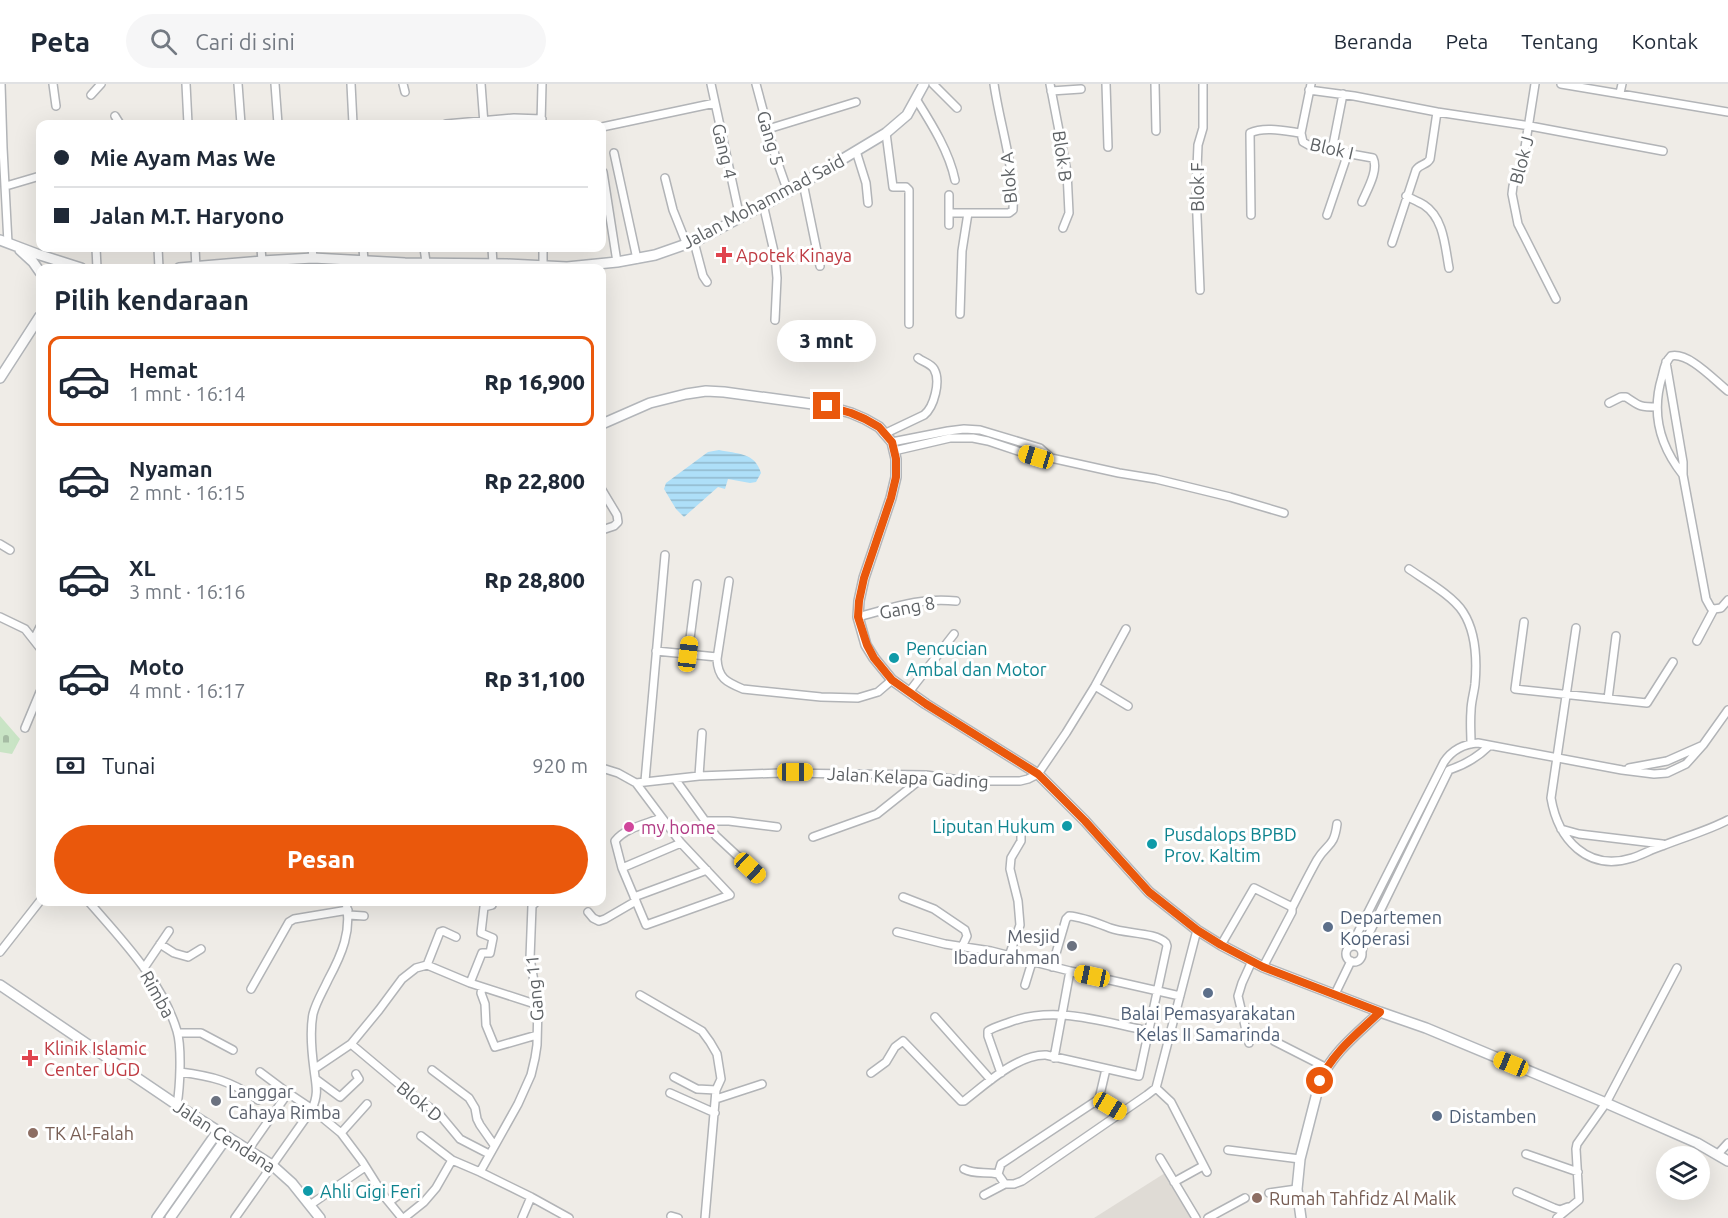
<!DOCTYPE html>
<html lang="id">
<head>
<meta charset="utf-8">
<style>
  :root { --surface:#fff; --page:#f6f6f7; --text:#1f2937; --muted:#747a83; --line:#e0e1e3; --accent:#ea580c }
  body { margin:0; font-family:Ubuntu,sans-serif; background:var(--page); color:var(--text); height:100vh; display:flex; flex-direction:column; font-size:22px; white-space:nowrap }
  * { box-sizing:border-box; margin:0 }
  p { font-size:20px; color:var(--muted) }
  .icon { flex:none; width:33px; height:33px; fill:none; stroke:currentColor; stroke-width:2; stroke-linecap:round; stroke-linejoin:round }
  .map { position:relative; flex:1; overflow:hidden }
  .sheet { position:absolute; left:36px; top:180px; width:570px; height:642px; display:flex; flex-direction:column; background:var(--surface); border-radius:12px; box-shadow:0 6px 24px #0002 }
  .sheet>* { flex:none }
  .guide { position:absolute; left:36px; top:36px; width:570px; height:132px; border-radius:12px; box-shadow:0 6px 24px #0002; display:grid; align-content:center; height:132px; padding:0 18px; background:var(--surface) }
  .controls { position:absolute; left:1656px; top:1062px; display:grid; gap:12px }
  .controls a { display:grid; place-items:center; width:54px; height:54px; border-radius:50%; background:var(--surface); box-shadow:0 6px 24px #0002; font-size:30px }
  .end { position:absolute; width:27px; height:27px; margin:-14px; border:8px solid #ea580c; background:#fff; box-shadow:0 0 0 3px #fff }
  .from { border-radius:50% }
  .bubble { position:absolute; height:42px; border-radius:21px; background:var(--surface); box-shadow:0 6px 24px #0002; font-size:20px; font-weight:800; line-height:42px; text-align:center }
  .car { position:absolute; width:18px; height:36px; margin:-18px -9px; border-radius:8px; box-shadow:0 0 4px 2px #0007; background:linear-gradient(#f5c518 24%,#345 0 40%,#f5c518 0 76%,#345 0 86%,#f5c518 0) }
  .guide b { display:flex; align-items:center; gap:21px; height:57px; font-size:22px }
  .guide b+b { border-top:2px solid var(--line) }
  .guide i { width:15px; height:15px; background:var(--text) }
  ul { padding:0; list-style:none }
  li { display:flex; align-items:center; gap:18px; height:90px; margin:0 12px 9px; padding:0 6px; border:3px solid transparent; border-radius:12px }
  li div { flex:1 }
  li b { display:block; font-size:22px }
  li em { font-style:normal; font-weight:800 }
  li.selected { border-color:var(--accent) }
  li>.icon { width:54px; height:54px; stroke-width:1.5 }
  h2 { padding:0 18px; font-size:27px; line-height:72px }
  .pay { display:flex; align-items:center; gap:15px; height:66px; padding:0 18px; font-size:22px }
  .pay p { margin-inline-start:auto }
  .cta { display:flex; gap:12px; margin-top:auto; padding:12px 18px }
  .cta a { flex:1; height:69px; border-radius:36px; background:var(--accent); color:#fff; font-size:24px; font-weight:800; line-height:69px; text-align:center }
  header { display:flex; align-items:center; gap:36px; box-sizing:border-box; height:84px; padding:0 30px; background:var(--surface); border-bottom:2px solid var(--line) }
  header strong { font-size:28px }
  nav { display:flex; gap:33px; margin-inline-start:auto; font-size:21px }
  .search { width:420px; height:54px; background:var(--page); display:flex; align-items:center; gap:15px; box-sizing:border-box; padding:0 21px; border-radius:33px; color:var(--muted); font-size:22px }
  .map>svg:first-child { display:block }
  .education { fill:#dfdbd5 }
  .cemetery { fill:url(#cemetery-stones) }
  .water { fill:url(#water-rules) }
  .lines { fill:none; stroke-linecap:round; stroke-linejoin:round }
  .street-casing { stroke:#b2b4b7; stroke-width:10 }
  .secondary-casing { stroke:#b3b6ba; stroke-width:12 }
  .street { stroke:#fff; stroke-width:7 }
  .secondary { stroke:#fff; stroke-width:9 }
  .route { stroke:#ea580c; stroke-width:8 }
  .health-dot { fill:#e0444e; stroke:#fff; stroke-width:2 }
  .culture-dot { fill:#0f9aa8; stroke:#fff; stroke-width:2 }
  .hotel-dot { fill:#d1479c; stroke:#fff; stroke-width:2 }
  .service-dot { fill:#5c6f8a; stroke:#fff; stroke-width:2 }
  .worship-dot { fill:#6b7280; stroke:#fff; stroke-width:2 }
  .education-dot { fill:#8d6e63; stroke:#fff; stroke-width:2 }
  .labels { text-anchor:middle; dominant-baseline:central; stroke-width:6; stroke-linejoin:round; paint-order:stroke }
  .street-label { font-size:18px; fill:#5e6265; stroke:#fff }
  .health-label { font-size:18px; fill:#be3a42; stroke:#fff; text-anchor:start }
  .culture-label { font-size:18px; fill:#0d838f; stroke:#fff; text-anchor:start }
  .hotel-label { font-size:18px; fill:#b23c85; stroke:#fff; text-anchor:start }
  .service-label { font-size:18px; fill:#4e5e75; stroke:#fff; text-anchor:start }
  .worship-label { font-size:18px; fill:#5b616d; stroke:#fff; text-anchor:end }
  .education-label { font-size:18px; fill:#785e54; stroke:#fff; text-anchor:start }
</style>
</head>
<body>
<header>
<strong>Peta</strong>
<div class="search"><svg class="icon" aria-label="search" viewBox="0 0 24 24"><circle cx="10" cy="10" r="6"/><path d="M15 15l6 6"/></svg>Cari di sini</div>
<nav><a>Beranda</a><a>Peta</a><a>Tentang</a><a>Kontak</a></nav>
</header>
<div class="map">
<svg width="1728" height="1134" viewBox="0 0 1728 1134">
  <defs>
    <pattern id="cemetery-stones" width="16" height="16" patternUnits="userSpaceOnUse" patternTransform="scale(1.5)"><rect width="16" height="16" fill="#c9e4c5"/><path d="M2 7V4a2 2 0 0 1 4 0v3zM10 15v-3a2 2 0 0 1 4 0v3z" fill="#a6bca4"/></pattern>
    <pattern id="water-rules" width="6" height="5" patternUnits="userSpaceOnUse" patternTransform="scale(1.5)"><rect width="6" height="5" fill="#aedff8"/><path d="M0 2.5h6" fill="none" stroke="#91b8cc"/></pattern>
  </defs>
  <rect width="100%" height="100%" fill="#efece7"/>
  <path class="education" d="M1165,1089L1191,1134H1094Z"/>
  <path class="cemetery" d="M0,632L20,655L12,670L0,668Z"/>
  <path class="water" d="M719,366C737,370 755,368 761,389L756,398L750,399L728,395L725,405L718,403L684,433L676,425L664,405L666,399L708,368Z"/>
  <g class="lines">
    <defs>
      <path id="street" d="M1,0L3,64L8,159
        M53,0L56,22
        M186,0L188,40
        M238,0L241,40
        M275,0L278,40
        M351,0L353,40
        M403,0L405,8
        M481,0L484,40
        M711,0L740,134
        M756,0L775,71L788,108
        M933,0L957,24
        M1050,0L1067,88L1069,129L1063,144
        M1106,0L1108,63
        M1155,0L1156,47
        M1311,0L1301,49L1303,58L1312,63L1373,74C1379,86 1367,106 1362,118
        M1535,0L1523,76L1513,102L1512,110L1518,140L1556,215
        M1561,0L1728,28
        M1309,6L1354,12L1437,28L1430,75C1427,81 1420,80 1416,86L1392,159
        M1051,7L1081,5
        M1620,9L1622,0
        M91,11L101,0
        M916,15C931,39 949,67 955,96
        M1437,28L1530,42L1663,67
        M115,32L120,40
        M446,40L514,34L542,35
        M541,40L542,0
        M602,43L715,19
        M768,45L856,18
        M886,49L893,103H906L909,106V240
        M1332,66L1343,10
        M856,67L866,99L868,119
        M614,69L637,175
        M603,88L617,178
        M665,94L673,126L687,161
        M803,99L820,182
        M6,102L40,92
        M1406,112C1412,115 1419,118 1424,121C1444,134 1445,163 1449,184
        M763,120L775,172L777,194L775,236
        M950,129H1009L1013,126C1015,83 1000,42 994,0
        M1251,131L1250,49C1264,42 1286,47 1301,49
        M1327,131L1348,69
        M949,141V111
        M694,158L703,192L707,198
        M96,164L97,184
        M158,164L159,184
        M195,164L196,184
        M261,164L262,177
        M312,164L313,174
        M363,164L364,177
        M424,164L426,178
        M492,164L493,180
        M543,182V164
        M1200,206L1196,108L1198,61L1203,44V0
        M960,230L962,167L968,129
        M1666,278L1683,378V391L1706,515L1711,524L1714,525
        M1609,319L1621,313H1626C1640,322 1638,323 1657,323
        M884,350L924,331C934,323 941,297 934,285C930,279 923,278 918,274
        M892,358L948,347L964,345L980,346L1040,364L1051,374
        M894,367L950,354H973L988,357L1036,373L1051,374L1119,389L1156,395L1230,413L1284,429
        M1683,391C1660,362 1651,329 1662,293C1664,285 1665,278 1671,272C1689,268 1714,296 1728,307
        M602,406L617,431L618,438L614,442L602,446
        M0,460L10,466
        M1409,485C1425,496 1453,512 1463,528C1476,548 1477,577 1475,600C1474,609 1471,618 1471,627C1470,638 1471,649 1471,660
        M729,497L717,575C718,594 726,598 743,605L821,613L858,614L878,608L892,596
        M1714,525L1721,524L1728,516
        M0,533L25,545L40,564
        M858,533C892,524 920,513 956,517
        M1524,538L1515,605L1647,619L1673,578
        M1576,544L1551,714C1558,755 1587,788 1632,774C1642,771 1652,765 1662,762C1684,753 1707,747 1728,736
        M34,555L40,543
        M1697,557L1714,525
        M656,567L717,573
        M688,570L697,500
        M1095,602L1128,622
        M909,608L954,550
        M1608,615L1616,552
        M25,644L40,608
        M602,684L618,689L636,699L699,692L780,689L926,691L966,697H1020L1028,695L1038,690L1066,649L1095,602L1126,545
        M1629,684L1667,677L1701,662
        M699,692L702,649
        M675,695L716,752L760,793
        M645,697L665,471
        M636,699L681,759L730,811L646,841L622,784L615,757C625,744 646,740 661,734
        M704,737H729L777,743
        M1561,745L1579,750L1662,760
        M813,753L877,730L926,691
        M622,784L681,759
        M634,813L707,786
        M903,813L934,825L965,846L967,852L962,863
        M89,818C122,856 162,897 177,947C182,964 180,1003 177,1021
        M536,818L532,822L530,874L538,921L537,961L535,974L531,991L518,1020L480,1088L531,1113L569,1134
        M1292,824C1300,808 1308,792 1317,776C1327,759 1334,764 1337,740
        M588,828L593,834L599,837L605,835L636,817
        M349,831L364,832
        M897,848L945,860L991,867L1070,887L1180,912
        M160,860L174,869L188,873L201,865
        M1221,861L1254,804L1290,822L1292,824V828L1263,883
        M1346 870a8 8 0 1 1 16 0a8 8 0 1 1-16 0Z
        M1351,862L1444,678C1452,666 1463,660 1478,659L1622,686L1654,690L1667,689L1686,680L1703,661L1728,626
        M0,868L40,817
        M1362,868L1363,862L1449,686C1464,681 1478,673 1489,662
        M1009,872L1020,841L1018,817L1010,785L1011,774L1021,757V740
        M427,881L440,848L443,847L456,853
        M144,884L169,847
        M470,899L482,869H490L493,854L481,849L484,823L492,821V818
        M1025,901L1032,878
        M482,903L481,909L485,920L486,941L495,963L537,951
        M251,905L289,838L294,835L348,826
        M1335,910L1351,877
        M640,911L702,947L710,958L717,970L721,995L716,1006L705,1134
        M935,933L991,996
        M178,949H201L233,966
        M1274,957L1327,984
        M1249,959L1238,912L1242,899L1252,877
        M351,960L407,1007L440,1031L460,1055L489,1070
        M1054,974L1070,887
        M314,985L351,960L379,926L402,895L416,884L427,881L470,899L538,921
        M1106,985L1099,1015L1001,1080L998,1090L1005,1100H1014L1022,1097L1147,1011L1156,1004L1197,846
        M432,986L469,1014L475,1024L477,1035L480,1041L494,1061
        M180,988C211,992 232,997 258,1016
        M260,988L288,1009L312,1025L341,1049L362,1077L384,1112L402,1134
        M871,989L886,978L895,963L903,957L961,1017H964C986,1000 1018,970 1046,971L1139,992L1167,862L1166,859C1155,848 1126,850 1110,844C1097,839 1083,833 1069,832L1066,835L1052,883
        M1001,989L988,952V947C994,943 1002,941 1010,938C1056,921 1102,938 1149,947
        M674,993L697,1005L716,1006
        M317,996L340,1013L359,995L356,990
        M1156,1004L1171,1018L1207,1088
        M670,1009L715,1029
        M716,1015L762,1000
        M1099,1015L1121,1028
        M341,1049L367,1020
        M248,1066L288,1009
        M1228,1066L1300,1075
        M1526,1070L1578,1088
        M1717,1071L1728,1059
        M1160,1074L1196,1134
        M452,1076L480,1088
        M964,1085C975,1091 986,1087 998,1090
        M1174,1098L1203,1082
        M1517,1108L1554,1124L1560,1126L1568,1123
        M1269,1109L1297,1105
        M984,1111L1005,1100
        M389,1118L403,1108
        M310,1121L365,1083
        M671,1132L678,1134
        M235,1134L312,1025C319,1009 316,1002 314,985C312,970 310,945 313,930C316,918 323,907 328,896C342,870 352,847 346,818
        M404,1134L424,1118L436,1104L452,1076L421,1052
        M522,1134L531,1113
        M1208,1134L1245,1114
        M1557,1134L1579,1116L1576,1065L1577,1060L1606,1019L1677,884"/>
      <path id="secondary" d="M0,156L37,170L81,184
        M20,166L33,178L40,188
        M179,184L262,177L313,174L405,179L507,180L567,183L617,178L655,171L698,156L788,108L886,49L907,31L924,0
        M0,294L40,232
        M602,340L650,319L686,310L706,307L724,308L827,322L851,329L865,335L879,343L892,358L896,375V393L891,414L864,494L859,517L858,533L866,561L874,574L892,596L926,620L1038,690L1085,737L1149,808L1197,846L1221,861L1263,883L1380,928L1426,944L1606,1019L1697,1059L1728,1077
        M0,901L177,1021L272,1081L292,1099L320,1134
        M157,1134L218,1047
        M170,1134L227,1053
        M1301,1134L1297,1105L1300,1075L1320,997C1332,969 1358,949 1380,928"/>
    </defs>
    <use href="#street" class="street-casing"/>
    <use href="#secondary" class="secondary-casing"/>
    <use href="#street" class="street"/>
    <use href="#secondary" class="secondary"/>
  </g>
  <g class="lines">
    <path class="route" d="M827,322L851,329L865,335L879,343L892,358L896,375V393L891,414L864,494L859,517L858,533L867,561L874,574L892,596L926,620L1038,690L1085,737L1149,808L1197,846L1221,861L1263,883L1380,928C1358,949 1332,969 1320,997"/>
  </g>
  <g class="health-dot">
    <path d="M721 162h6v6h6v6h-6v6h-6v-6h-6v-6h6z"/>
    <path d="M27 965h6v6h6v6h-6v6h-6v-6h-6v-6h6z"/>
  </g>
  <g class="culture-dot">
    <circle cx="894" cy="574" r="6"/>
    <circle cx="1067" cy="742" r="6"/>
    <circle cx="1152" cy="760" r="6"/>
    <circle cx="308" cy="1107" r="6"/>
  </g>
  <circle class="hotel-dot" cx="629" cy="743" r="6"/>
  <g class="service-dot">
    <circle cx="1328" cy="843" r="6"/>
    <circle cx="1208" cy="909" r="6"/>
    <circle cx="1437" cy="1032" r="6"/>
  </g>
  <g class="worship-dot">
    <circle cx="1072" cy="862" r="6"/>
    <circle cx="216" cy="1017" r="6"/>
  </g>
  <g class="education-dot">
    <circle cx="33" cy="1049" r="6"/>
    <circle cx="1257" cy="1114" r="6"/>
  </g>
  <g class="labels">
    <g class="street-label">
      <text transform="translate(771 54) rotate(74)">Gang 5</text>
      <text transform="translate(1332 64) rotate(13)">Blok I</text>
      <text transform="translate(725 67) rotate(77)">Gang 4</text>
      <text transform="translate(1063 72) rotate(82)">Blok B</text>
      <text transform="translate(1521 76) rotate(-75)">Blok J</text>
      <text transform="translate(1008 94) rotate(-95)">Blok A</text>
      <text transform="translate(1197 103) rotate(-90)">Blok F</text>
      <text transform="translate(763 117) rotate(-28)">Jalan Mohammad Said</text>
      <text transform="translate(907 523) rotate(-11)">Gang 8</text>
      <text transform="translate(908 693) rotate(3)">Jalan Kelapa Gading</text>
      <text transform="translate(534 904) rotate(-95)">Gang 11</text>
      <text transform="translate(158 910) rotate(61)">Rimba</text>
      <text transform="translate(420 1017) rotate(39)">Blok D</text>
      <text transform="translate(225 1052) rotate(33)">Jalan Cendana</text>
    </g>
    <g class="health-label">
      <text x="736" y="171">Apotek Kinaya</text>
      <text x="44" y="964">Klinik Islamic<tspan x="44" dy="21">Center UGD</tspan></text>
    </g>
    <g class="culture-label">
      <text x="906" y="564">Pencucian<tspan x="906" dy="21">Ambal dan Motor</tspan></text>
      <text x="1055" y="742" text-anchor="end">Liputan Hukum</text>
      <text x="1164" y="750">Pusdalops BPBD<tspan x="1164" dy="21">Prov. Kaltim</tspan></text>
      <text x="320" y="1107">Ahli Gigi Feri</text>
    </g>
    <g class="hotel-label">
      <text x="641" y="743">my home</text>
    </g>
    <g class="service-label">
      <text x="1340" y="833">Departemen<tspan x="1340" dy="21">Koperasi</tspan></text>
      <text x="1208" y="929" text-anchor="middle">Balai Pemasyarakatan<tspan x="1208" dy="21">Kelas II Samarinda</tspan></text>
      <text x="1449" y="1032">Distamben</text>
    </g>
    <g class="worship-label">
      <text x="1060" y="852">Mesjid<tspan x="1060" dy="21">Ibadurahman</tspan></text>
      <text x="228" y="1007" text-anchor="start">Langgar<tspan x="228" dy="21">Cahaya Rimba</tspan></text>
    </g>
    <g class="education-label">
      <text x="45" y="1049">TK Al-Falah</text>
      <text x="1269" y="1114">Rumah Tahfidz Al Malik</text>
    </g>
  </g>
</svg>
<div class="controls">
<a><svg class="icon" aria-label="layers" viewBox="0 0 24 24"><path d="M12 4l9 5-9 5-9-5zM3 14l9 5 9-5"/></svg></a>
</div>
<i class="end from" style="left:1320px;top:997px"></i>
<i class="end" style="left:827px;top:322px"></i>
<div class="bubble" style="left:777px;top:236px;width:99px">3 mnt</div>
<i class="car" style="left:1036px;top:373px;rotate:287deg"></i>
<i class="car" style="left:688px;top:570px;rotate:7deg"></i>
<i class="car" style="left:795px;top:688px;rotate:90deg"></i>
<i class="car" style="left:750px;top:784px;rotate:133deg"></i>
<i class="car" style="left:1092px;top:892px;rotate:282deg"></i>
<i class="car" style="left:1511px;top:980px;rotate:292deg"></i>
<i class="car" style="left:1110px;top:1022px;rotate:121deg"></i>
<div class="guide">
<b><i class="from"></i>Mie Ayam Mas We</b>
<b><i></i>Jalan M.T. Haryono</b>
</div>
<section class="sheet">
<h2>Pilih kendaraan</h2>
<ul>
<li class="selected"><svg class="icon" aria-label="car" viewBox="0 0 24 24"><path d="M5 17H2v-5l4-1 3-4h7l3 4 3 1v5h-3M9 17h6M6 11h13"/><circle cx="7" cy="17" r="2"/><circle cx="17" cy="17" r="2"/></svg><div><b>Hemat</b><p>1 mnt · 16:14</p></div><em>Rp 16,900</em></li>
<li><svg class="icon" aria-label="car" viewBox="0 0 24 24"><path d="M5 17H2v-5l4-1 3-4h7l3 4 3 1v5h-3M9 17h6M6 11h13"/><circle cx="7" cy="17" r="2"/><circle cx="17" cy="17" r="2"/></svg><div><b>Nyaman</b><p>2 mnt · 16:15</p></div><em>Rp 22,800</em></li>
<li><svg class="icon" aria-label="car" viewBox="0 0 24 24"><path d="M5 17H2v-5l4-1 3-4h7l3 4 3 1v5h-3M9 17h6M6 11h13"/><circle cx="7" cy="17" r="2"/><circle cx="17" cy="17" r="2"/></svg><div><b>XL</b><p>3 mnt · 16:16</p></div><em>Rp 28,800</em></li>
<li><svg class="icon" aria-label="car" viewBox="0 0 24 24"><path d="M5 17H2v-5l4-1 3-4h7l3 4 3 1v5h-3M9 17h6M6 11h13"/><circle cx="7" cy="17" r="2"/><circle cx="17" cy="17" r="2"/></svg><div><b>Moto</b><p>4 mnt · 16:17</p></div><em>Rp 31,100</em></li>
</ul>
<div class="pay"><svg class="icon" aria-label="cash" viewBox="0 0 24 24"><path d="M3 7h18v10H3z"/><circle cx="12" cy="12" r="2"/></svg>Tunai<p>920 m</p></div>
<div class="cta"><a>Pesan</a></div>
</section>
</div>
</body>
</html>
